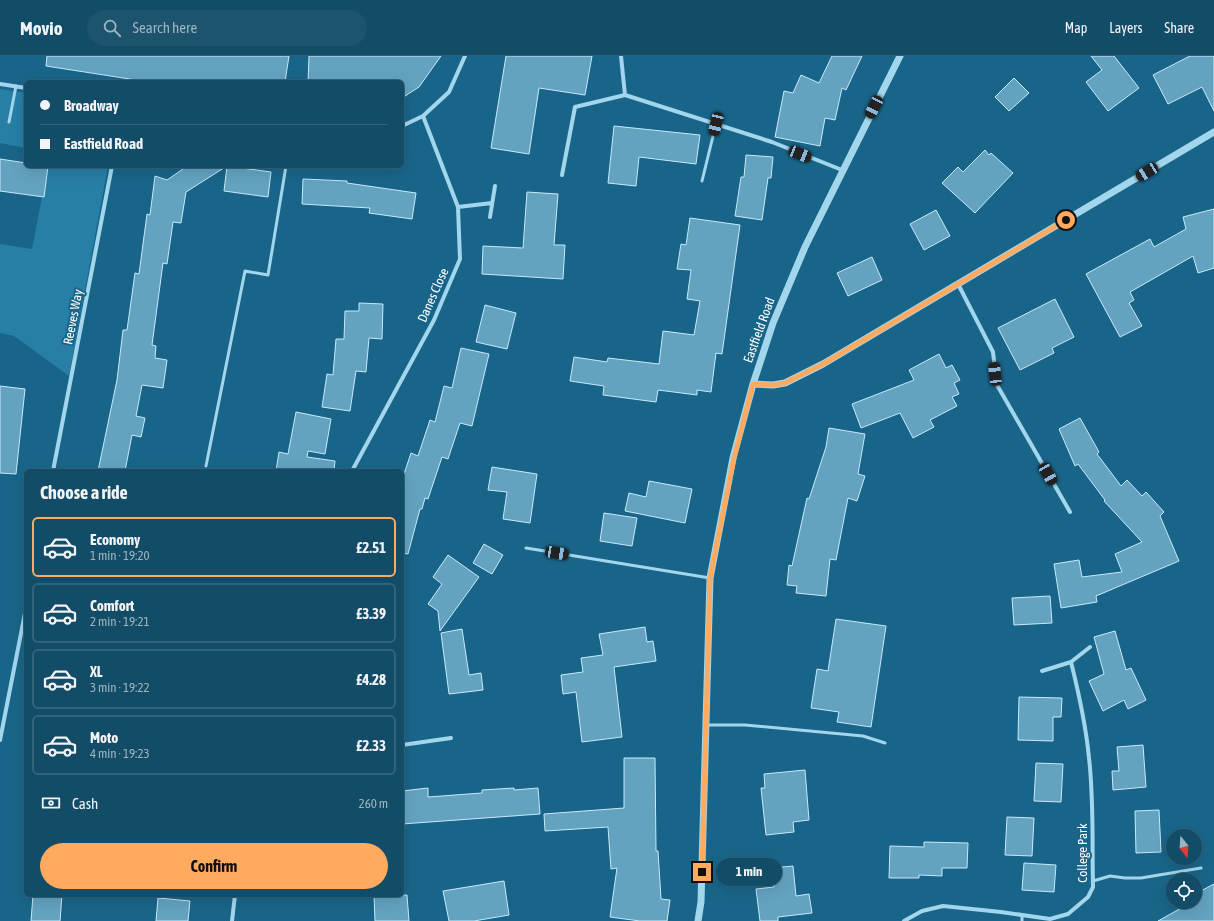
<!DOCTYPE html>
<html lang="en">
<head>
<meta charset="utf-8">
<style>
  :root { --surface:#134c67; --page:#1c536d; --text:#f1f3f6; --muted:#9db4c0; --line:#32637b; --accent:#ffaa5e }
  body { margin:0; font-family:"Asap Condensed",sans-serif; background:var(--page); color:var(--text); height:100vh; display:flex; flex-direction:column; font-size:15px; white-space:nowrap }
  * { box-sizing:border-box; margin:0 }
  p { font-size:13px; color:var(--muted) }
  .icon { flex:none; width:22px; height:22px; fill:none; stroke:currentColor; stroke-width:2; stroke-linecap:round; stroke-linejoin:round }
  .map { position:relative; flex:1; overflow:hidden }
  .panel { position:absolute; left:24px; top:413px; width:380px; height:428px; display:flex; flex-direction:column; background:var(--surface); border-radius:6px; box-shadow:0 4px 16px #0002,0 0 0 1px var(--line) }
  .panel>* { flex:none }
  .banner { position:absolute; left:24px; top:24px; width:380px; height:88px; border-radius:6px; box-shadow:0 4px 16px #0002,0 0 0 1px var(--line); display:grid; align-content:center; height:88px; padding:0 16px; background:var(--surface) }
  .needle { width:26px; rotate:163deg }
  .controls { position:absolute; left:1166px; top:773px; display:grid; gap:8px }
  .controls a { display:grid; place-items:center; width:36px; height:36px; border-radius:50%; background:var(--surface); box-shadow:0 4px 16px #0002,0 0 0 1px var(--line); font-size:20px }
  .end { position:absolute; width:18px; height:18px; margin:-9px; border:5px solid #ffaa5e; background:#111; box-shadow:0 0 0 2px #111 }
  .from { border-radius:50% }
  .bubble { position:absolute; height:28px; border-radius:14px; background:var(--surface); box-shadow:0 4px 16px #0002,0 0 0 1px var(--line); font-size:13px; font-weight:700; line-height:28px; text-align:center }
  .car { position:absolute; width:12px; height:24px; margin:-12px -6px; border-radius:5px; box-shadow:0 0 3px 1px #0007; background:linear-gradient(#222 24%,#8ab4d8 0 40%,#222 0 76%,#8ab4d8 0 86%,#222 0) }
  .banner b { display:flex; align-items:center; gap:14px; height:38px; font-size:15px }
  .banner b+b { border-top:1px solid var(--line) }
  .banner i { width:10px; height:10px; background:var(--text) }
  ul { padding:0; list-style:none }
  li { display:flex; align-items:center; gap:12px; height:60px; margin:0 8px 6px; padding:0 8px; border:2px solid var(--line); border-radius:6px }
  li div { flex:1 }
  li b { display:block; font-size:15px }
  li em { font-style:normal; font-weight:700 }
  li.on { border-color:var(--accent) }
  li>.icon { width:36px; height:36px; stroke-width:1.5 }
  h2 { padding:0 16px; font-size:18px; line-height:48px }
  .pay { display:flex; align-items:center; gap:10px; height:44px; padding:0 16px; font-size:15px }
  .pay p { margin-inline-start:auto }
  .primary-button { display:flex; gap:8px; margin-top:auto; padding:8px 16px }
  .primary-button a { flex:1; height:46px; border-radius:24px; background:var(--accent); color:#111; font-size:16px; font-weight:700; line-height:46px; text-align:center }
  header { display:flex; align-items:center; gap:24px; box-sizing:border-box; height:56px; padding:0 20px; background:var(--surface); border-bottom:1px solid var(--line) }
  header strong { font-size:19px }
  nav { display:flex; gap:22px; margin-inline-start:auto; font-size:14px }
  .search { width:280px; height:36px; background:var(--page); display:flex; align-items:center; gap:10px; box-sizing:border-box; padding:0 14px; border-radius:22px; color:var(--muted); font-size:15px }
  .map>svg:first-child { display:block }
  .green { fill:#287fa6 }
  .building { fill:#63a3c0; stroke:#c7eafa }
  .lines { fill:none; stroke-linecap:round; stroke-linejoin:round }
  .service { stroke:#a2d6ed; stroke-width:3 }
  .minor { stroke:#a2d6ed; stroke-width:4 }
  .tertiary { stroke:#a2d6ed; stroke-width:7 }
  .route { stroke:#ffaa5e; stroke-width:5 }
  .labels { text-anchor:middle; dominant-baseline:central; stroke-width:4; stroke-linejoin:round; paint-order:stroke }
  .street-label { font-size:13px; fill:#fff; stroke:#196589 }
</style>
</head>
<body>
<header>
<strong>Movio</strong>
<div class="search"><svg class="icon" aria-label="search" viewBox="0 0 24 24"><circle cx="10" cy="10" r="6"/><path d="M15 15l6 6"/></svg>Search here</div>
<nav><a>Map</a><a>Layers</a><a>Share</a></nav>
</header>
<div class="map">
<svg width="1214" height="865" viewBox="0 0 1214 865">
  <rect width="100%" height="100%" fill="#196589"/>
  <path class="green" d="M0,33L26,37V92L0,87Z
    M48,110H108L69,320L14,280L0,277V188L32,193Z"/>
  <path class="building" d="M47,0H289L285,26H149L46,10Z
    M309,0H441L419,31L402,42V26H308Z
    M506,0H592L585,39L539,32L529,98L491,92Z
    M832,0H862L846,34L842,32L835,64L825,62L820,90L775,81L784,35L793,37L801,19L819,27Z
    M1091,0H1114L1139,32L1108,55L1086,26L1102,14Z
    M1190,0H1214V55L1202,31L1168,48L1153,19Z
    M1014,22L1029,37L1009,55L995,41Z
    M614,70L700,79L696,108L639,101L636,130L608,127Z
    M985,94L989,99L991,97L1013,117L975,157L942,127L958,111L963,116Z
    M746,99L773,101L771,122H768L762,164L735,160L741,121H744Z
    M0,103L26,107V110H48L44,141L0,135Z
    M184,110H227L186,136L181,167L173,166L167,208L163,207L152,289L156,290L155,302L167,304L163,332L142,329L136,360L145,362L141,381L132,379L125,415H98L117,324L123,274H127L135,217L139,218L147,158L150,159L155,120L167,124L183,113Z
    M227,110L271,116L268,141L224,135Z
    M303,123L347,125V127L416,137L412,163L369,157L370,152L302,148Z
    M527,136L558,138L554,189H565L563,223L482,218L483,190L523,192Z
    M1214,153V212L1198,217L1193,200L1130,236L1134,244L1129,247L1142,270L1120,281L1086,218L1150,183L1154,191L1186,173L1183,161Z
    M936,154L950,180L924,194L910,168Z
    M690,162L740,169L722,298L716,297L711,336L697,334V339L658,334L656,346L603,339L604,330L570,325L574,301L607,306L608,302L659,308L663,275L694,279L700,245L687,243L691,214L677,213L681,188L686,189Z
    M872,201L882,224L848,240L837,217Z
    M1055,243L1074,281L1052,292L1054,297L1020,314L998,272Z
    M359,247L383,248L382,283L369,282L366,316L356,315L350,355L322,351L327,318L333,319L336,283H344L345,255H359Z
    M485,249L516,257L507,293L476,286Z
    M461,292L489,298L472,370L460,367L448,403L442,401L428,443L425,442L422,453H420L408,498L402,497V424L411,397L418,400L430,364L435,366L444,330L452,332Z
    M939,298L946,312L952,309L960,324L954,327L959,338L952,341L957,350L930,364L934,371L913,382L900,357L861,372L852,348L914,324L909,314Z
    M0,330L25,333L16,418L0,417Z
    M296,356L331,363L325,398L308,395L307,401L335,405L334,415H276L279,396L288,398Z
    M1080,362L1099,396L1097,398L1121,430L1127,424L1142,440L1146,436L1164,456L1160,460L1179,505L1096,540L1097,546L1061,552L1054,508L1079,504L1082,521L1122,516L1115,498L1142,486L1104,445L1105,444L1078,408L1075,410L1059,373Z
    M829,372L865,378L858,418L865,420L857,445L848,442L836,504L830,503L826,540L796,537L797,530L787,529L789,509L792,510L807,442L809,443L826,391Z
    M492,411L537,418L530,467L503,463L507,436L488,434Z
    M649,425L692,433L685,467L625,455L629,437L646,441Z
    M604,457L637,462L632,490L600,485Z
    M484,488L503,499L492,518L473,507Z
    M448,499L479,521L440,575L438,555L428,548L442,528L433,521Z
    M1050,540L1052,567L1014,569L1012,542Z
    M836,563L886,570L871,671L837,666L839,656L811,652L817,613L828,615Z
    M645,571L647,586L653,585L656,605L614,611L622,681L582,686L576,636L563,638L561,619L583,616L581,602L603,599L599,578Z
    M462,573L469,619L481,617L483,634L449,638L441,577Z
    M1115,575L1126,614L1131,612L1146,644L1128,653L1124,644L1103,655L1089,625L1104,618L1094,581Z
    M1019,641L1062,642L1061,661H1053V685L1018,684Z
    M1143,689L1146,731L1113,734L1112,715H1119L1117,691Z
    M624,702H655L656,795H658L661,843L670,844L667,865H640L610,861L617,812L611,813L608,771L545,775L544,758L624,752Z
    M1036,707L1063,708L1061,746L1034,745Z
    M805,714L809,764L793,766L794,776L766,779L761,732H765L764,718Z
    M428,732V741L482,737V734L514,732V734L538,732L540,758L402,768V735Z
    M1159,754L1161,796L1136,797L1135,755Z
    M1007,761L1034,762L1032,800L1005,799Z
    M924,786L968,787L967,812H942V820L919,819V822H889L890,790L924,791Z
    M1024,807L1056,809L1054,836L1022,834Z
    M793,810L796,840L809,838L812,857L778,861V865H760L756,833L774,831L771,812Z
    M504,825L509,859L474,865H449L443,835Z
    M1214,828V865H1158L1192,846H1195V838Z
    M33,839H62L60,865H31Z
    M374,839H407L409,865H375Z
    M158,842L190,845L188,865H156Z"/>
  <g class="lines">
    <path class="service" d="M9,66L16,30
      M702,125L716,68
      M206,410L245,215L268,219L286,110
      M526,492L710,522
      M706,669H745L863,680L885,687
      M1093,825L1110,820L1125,822H1141L1201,812
      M1022,865V859"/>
    <path class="minor" d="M621,0L625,39
      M0,28L26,32
      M402,70L423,60L449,36L465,0
      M562,119L575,51L625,39L772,86L842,114
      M458,151L492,147
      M490,161L495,130
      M958,228L993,296L997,329L1070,456
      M53,415L112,110
      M352,415L434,264L460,203L458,151L423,60
      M1071,606L1090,591
      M0,684L26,552
      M402,689L451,682
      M232,865L235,839
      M904,865L922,855L943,850L1001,856L1050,863L1068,858L1088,841L1093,831C1092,788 1094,745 1089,702C1086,670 1079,638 1071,606L1042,615"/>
    <path class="tertiary" d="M753,328L773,329L785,327L823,308L1214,76
      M698,865L701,846L710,522L733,402L753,328L773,267L805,191L900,0"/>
  </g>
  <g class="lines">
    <path class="route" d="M702,816L710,522L734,402L753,328L773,329L785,327L823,308L1066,164"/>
  </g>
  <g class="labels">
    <g class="street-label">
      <text transform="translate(433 239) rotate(-66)">Danes Close</text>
      <text transform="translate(73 261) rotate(-79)">Reeves Way</text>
      <text transform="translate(759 274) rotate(-70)">Eastfield Road</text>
      <text transform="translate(1082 797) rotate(-90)">College Park</text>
    </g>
  </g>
</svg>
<div class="controls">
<a><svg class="needle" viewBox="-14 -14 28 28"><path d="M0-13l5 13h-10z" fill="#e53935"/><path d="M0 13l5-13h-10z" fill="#9db4c0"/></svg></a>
<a><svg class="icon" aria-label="locate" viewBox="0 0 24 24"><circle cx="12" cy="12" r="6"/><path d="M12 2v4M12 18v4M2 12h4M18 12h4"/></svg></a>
</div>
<i class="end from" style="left:1066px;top:164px"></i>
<i class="end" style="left:702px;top:816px"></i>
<div class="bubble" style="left:716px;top:802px;width:66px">1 min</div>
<i class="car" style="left:874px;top:51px;rotate:207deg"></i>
<i class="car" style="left:716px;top:68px;rotate:194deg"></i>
<i class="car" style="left:800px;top:98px;rotate:112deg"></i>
<i class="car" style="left:1147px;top:116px;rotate:239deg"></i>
<i class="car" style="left:995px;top:318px;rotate:354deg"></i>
<i class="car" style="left:1048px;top:418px;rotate:150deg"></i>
<i class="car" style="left:557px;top:497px;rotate:99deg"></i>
<div class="banner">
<b><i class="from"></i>Broadway</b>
<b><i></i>Eastfield Road</b>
</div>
<section class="panel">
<h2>Choose a ride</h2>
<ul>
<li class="on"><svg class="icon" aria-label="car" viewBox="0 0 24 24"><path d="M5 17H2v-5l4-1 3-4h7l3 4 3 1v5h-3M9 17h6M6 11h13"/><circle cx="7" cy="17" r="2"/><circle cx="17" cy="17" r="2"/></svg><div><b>Economy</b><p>1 min · 19:20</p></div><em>£2.51</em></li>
<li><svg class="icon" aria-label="car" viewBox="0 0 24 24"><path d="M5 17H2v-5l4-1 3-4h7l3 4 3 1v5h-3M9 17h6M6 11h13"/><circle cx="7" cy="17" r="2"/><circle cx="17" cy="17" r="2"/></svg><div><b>Comfort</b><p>2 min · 19:21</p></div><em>£3.39</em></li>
<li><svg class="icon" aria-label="car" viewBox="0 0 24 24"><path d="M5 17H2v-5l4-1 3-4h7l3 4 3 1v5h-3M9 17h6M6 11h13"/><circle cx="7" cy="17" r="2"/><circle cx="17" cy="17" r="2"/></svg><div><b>XL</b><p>3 min · 19:22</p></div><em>£4.28</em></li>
<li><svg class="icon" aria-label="car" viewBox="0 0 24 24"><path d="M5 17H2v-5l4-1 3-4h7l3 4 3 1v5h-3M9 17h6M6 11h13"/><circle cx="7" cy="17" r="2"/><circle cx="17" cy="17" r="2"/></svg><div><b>Moto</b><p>4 min · 19:23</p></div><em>£2.33</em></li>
</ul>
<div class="pay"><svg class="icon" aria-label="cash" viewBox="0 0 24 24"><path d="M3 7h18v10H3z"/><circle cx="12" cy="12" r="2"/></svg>Cash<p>260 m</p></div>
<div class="primary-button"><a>Confirm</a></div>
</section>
</div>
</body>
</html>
